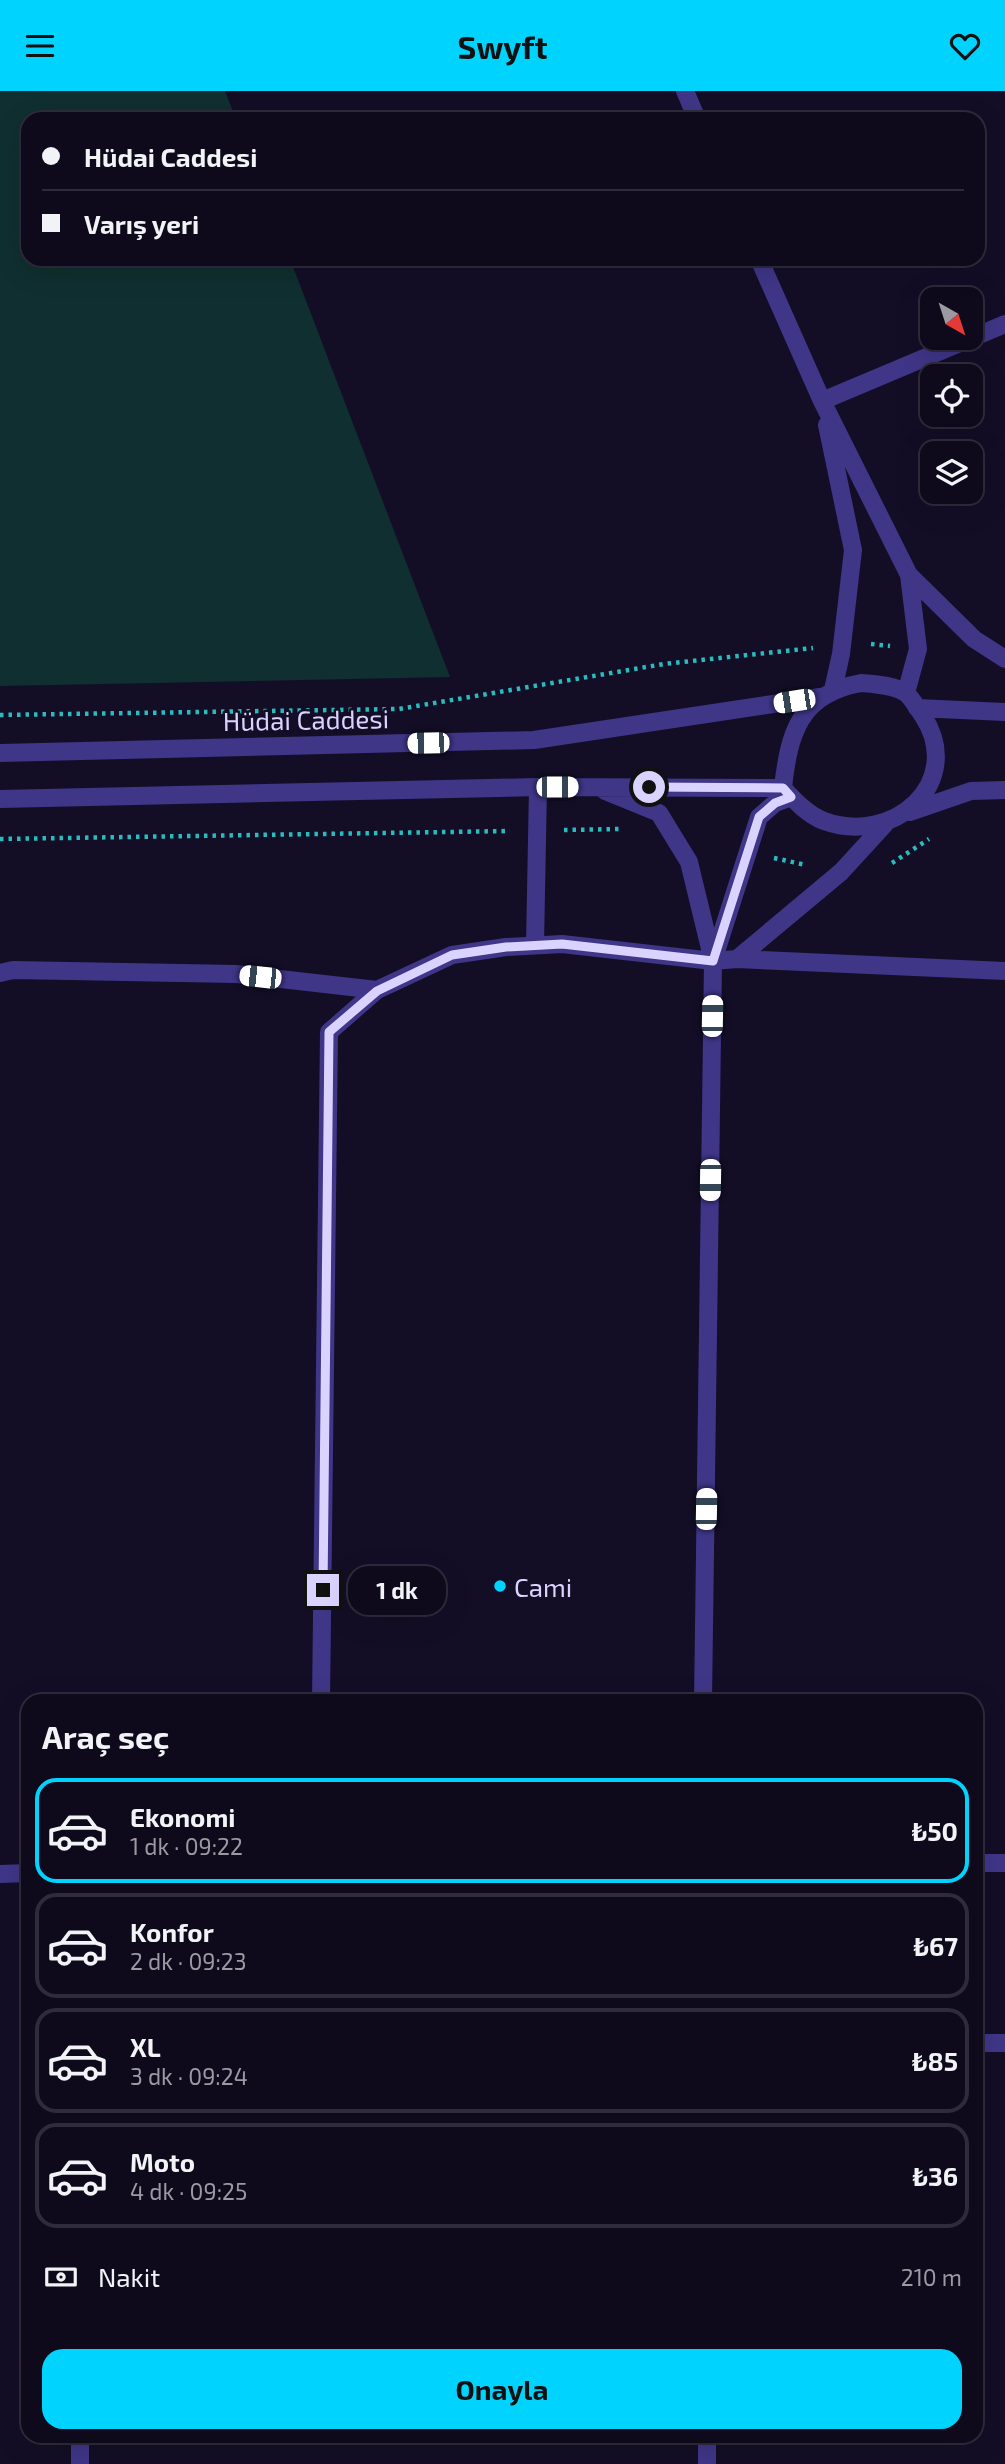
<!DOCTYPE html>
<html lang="tr">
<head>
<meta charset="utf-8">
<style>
  :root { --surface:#0e0a1c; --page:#1c1829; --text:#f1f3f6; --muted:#9b9aa3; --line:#2e2b3b; --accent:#00d3fe }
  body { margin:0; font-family:"Exo 2",sans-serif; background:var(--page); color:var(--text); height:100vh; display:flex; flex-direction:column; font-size:26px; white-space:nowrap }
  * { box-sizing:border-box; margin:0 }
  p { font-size:23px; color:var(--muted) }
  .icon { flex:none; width:38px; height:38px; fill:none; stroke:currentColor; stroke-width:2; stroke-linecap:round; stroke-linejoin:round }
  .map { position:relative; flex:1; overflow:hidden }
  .side { position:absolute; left:21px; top:1603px; width:962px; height:749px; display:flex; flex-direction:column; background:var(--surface); border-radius:21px; box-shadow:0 7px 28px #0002,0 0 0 2px var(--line) }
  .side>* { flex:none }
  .guide { position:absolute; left:21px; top:21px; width:964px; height:154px; border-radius:21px; box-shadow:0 7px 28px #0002,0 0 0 2px var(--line); display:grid; align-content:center; height:154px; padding:0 21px; background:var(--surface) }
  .needle { width:46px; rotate:141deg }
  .tools { position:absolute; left:920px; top:196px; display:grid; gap:14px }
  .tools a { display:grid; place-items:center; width:63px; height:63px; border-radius:14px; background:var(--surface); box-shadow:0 7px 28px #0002,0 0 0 2px var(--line); font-size:35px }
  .end { position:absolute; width:32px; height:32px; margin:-16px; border:9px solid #dbd3ff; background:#111; box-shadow:0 0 0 4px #111 }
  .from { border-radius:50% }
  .bubble { position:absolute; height:49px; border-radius:21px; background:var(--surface); box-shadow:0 7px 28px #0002,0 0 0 2px var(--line); font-size:23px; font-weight:700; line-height:49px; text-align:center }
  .car { position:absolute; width:21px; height:42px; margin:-21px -10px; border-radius:9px; box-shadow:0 0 5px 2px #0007; background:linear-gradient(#fff 24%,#345 0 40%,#fff 0 76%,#345 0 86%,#fff 0) }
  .guide b { display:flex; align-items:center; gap:24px; height:66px; font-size:26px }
  .guide b+b { border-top:2px solid var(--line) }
  .guide i { width:18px; height:18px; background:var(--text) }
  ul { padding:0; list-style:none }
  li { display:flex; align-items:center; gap:21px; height:105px; margin:0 14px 10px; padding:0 7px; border:4px solid var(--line); border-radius:21px }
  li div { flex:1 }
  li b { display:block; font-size:26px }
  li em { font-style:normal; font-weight:700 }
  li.current { border-color:var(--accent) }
  li>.icon { width:63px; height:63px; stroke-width:1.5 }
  h2 { padding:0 21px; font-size:32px; line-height:84px }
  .pay { display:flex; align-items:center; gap:18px; height:77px; padding:0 21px; font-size:26px }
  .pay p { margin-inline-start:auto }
  .primary-button { display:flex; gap:14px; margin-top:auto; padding:14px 21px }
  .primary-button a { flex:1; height:80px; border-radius:21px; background:var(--accent); color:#111; font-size:28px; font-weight:700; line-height:80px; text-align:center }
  header { display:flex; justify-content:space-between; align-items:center; height:91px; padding:0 21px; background:var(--accent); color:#111; font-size:32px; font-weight:700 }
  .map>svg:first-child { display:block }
  .green { fill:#102f30 }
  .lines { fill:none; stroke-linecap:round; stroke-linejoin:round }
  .path { stroke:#28bcbd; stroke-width:4.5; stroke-dasharray:3.5 5; stroke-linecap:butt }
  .minor { stroke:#3f3688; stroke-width:18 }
  .route { stroke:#dbd3ff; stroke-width:9 }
  .poi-dot { fill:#00d3fe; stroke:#130e26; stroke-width:2.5 }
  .labels { text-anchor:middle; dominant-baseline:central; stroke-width:5; stroke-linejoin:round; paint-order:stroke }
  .street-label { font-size:26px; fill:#dbd3ff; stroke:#130e26 }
  .poi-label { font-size:26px; fill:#dbd3ff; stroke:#130e26; text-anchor:start }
</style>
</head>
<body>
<header><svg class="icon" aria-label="menu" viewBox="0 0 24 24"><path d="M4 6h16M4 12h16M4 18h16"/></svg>Swyft<svg class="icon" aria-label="heart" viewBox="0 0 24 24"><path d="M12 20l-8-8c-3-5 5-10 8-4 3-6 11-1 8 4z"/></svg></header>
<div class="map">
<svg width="1005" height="2373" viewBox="0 0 1005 2373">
  <rect width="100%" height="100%" fill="#130e26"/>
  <path class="green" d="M0,0H225L236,28H28V168H290L450,586L0,595Z"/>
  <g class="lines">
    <path class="path" d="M871,553L890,555
      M0,624L399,618L664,573L813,557
      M564,739L619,738
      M0,748L510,740
      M774,767L806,774
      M892,772L929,748"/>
    <path class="minor" d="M685,0L697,28
      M759,168L822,310L909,484L918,558L906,602
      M822,310L1005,233
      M827,334L853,459L841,563L833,599
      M909,484L974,548L1005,568
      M861,592C874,593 896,594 907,603C913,609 918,618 923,625C966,692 893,755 824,730C808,724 795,710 783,697C789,641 800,603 861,592Z
      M917,617L1005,621
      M0,662L534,649L820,606
      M605,700L659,722L689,771L713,870
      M0,708L538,696L783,697
      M910,721L971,700L1005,699
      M535,854L538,696
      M737,868L841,781L885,733
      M713,870L759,726L775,712L791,706
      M0,882L13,879L236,883L377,899
      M321,1610L329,941L377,899L452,864L506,856L562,853L713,870
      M703,1610L713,870L737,868L1005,880
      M976,1772H1005
      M0,1783L28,1782
      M976,1952H1005
      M707,2345V2373
      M80,2373V2345"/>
  </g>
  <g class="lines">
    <path class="route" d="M323,1499L329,941L377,900L452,864L506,856L562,853L713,870L759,726L775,712L791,706L783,697L649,696"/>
  </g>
  <circle class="poi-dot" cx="500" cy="1495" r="7"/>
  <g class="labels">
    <g class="street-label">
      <text transform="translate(306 628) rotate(-1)">Hüdai Caddesi</text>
    </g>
    <g class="poi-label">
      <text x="514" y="1495">Cami</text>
    </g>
  </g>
</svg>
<div class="tools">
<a><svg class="needle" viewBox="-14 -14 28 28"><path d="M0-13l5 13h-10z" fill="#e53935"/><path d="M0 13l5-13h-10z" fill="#9b9aa3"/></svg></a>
<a><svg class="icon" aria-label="locate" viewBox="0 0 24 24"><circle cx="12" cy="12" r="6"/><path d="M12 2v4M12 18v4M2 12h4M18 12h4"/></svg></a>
<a><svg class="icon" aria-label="layers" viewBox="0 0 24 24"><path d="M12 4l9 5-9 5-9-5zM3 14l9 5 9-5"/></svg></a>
</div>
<i class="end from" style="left:649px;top:696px"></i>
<i class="end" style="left:323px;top:1499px"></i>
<div class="bubble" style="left:348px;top:1475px;width:98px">1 dk</div>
<i class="car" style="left:794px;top:610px;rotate:261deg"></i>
<i class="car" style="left:428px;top:652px;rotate:269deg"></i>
<i class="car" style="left:557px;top:696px;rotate:90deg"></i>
<i class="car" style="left:260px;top:886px;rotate:276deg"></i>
<i class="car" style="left:712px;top:925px;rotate:1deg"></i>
<i class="car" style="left:710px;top:1089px;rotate:181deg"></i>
<i class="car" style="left:706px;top:1418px;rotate:1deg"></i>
<div class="guide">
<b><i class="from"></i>Hüdai Caddesi</b>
<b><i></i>Varış yeri</b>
</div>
<section class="side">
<h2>Araç seç</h2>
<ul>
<li class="current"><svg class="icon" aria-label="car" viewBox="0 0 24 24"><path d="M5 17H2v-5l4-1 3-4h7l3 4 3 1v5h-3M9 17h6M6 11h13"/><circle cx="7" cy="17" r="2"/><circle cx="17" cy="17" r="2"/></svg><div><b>Ekonomi</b><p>1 dk · 09:22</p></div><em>₺50</em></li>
<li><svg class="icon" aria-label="car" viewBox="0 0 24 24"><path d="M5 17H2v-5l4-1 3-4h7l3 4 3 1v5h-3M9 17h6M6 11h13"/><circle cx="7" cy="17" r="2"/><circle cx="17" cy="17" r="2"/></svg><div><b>Konfor</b><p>2 dk · 09:23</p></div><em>₺67</em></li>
<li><svg class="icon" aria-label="car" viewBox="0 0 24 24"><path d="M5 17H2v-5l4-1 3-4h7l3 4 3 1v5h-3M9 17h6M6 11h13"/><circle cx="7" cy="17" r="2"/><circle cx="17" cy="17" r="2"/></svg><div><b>XL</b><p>3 dk · 09:24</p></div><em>₺85</em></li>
<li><svg class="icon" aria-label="car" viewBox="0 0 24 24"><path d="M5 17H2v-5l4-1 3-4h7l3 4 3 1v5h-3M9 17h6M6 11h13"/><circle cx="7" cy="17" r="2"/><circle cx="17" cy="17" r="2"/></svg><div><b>Moto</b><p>4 dk · 09:25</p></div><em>₺36</em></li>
</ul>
<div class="pay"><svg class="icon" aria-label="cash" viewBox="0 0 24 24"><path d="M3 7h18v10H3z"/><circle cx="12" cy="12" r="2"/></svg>Nakit<p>210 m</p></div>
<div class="primary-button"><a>Onayla</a></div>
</section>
</div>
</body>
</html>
